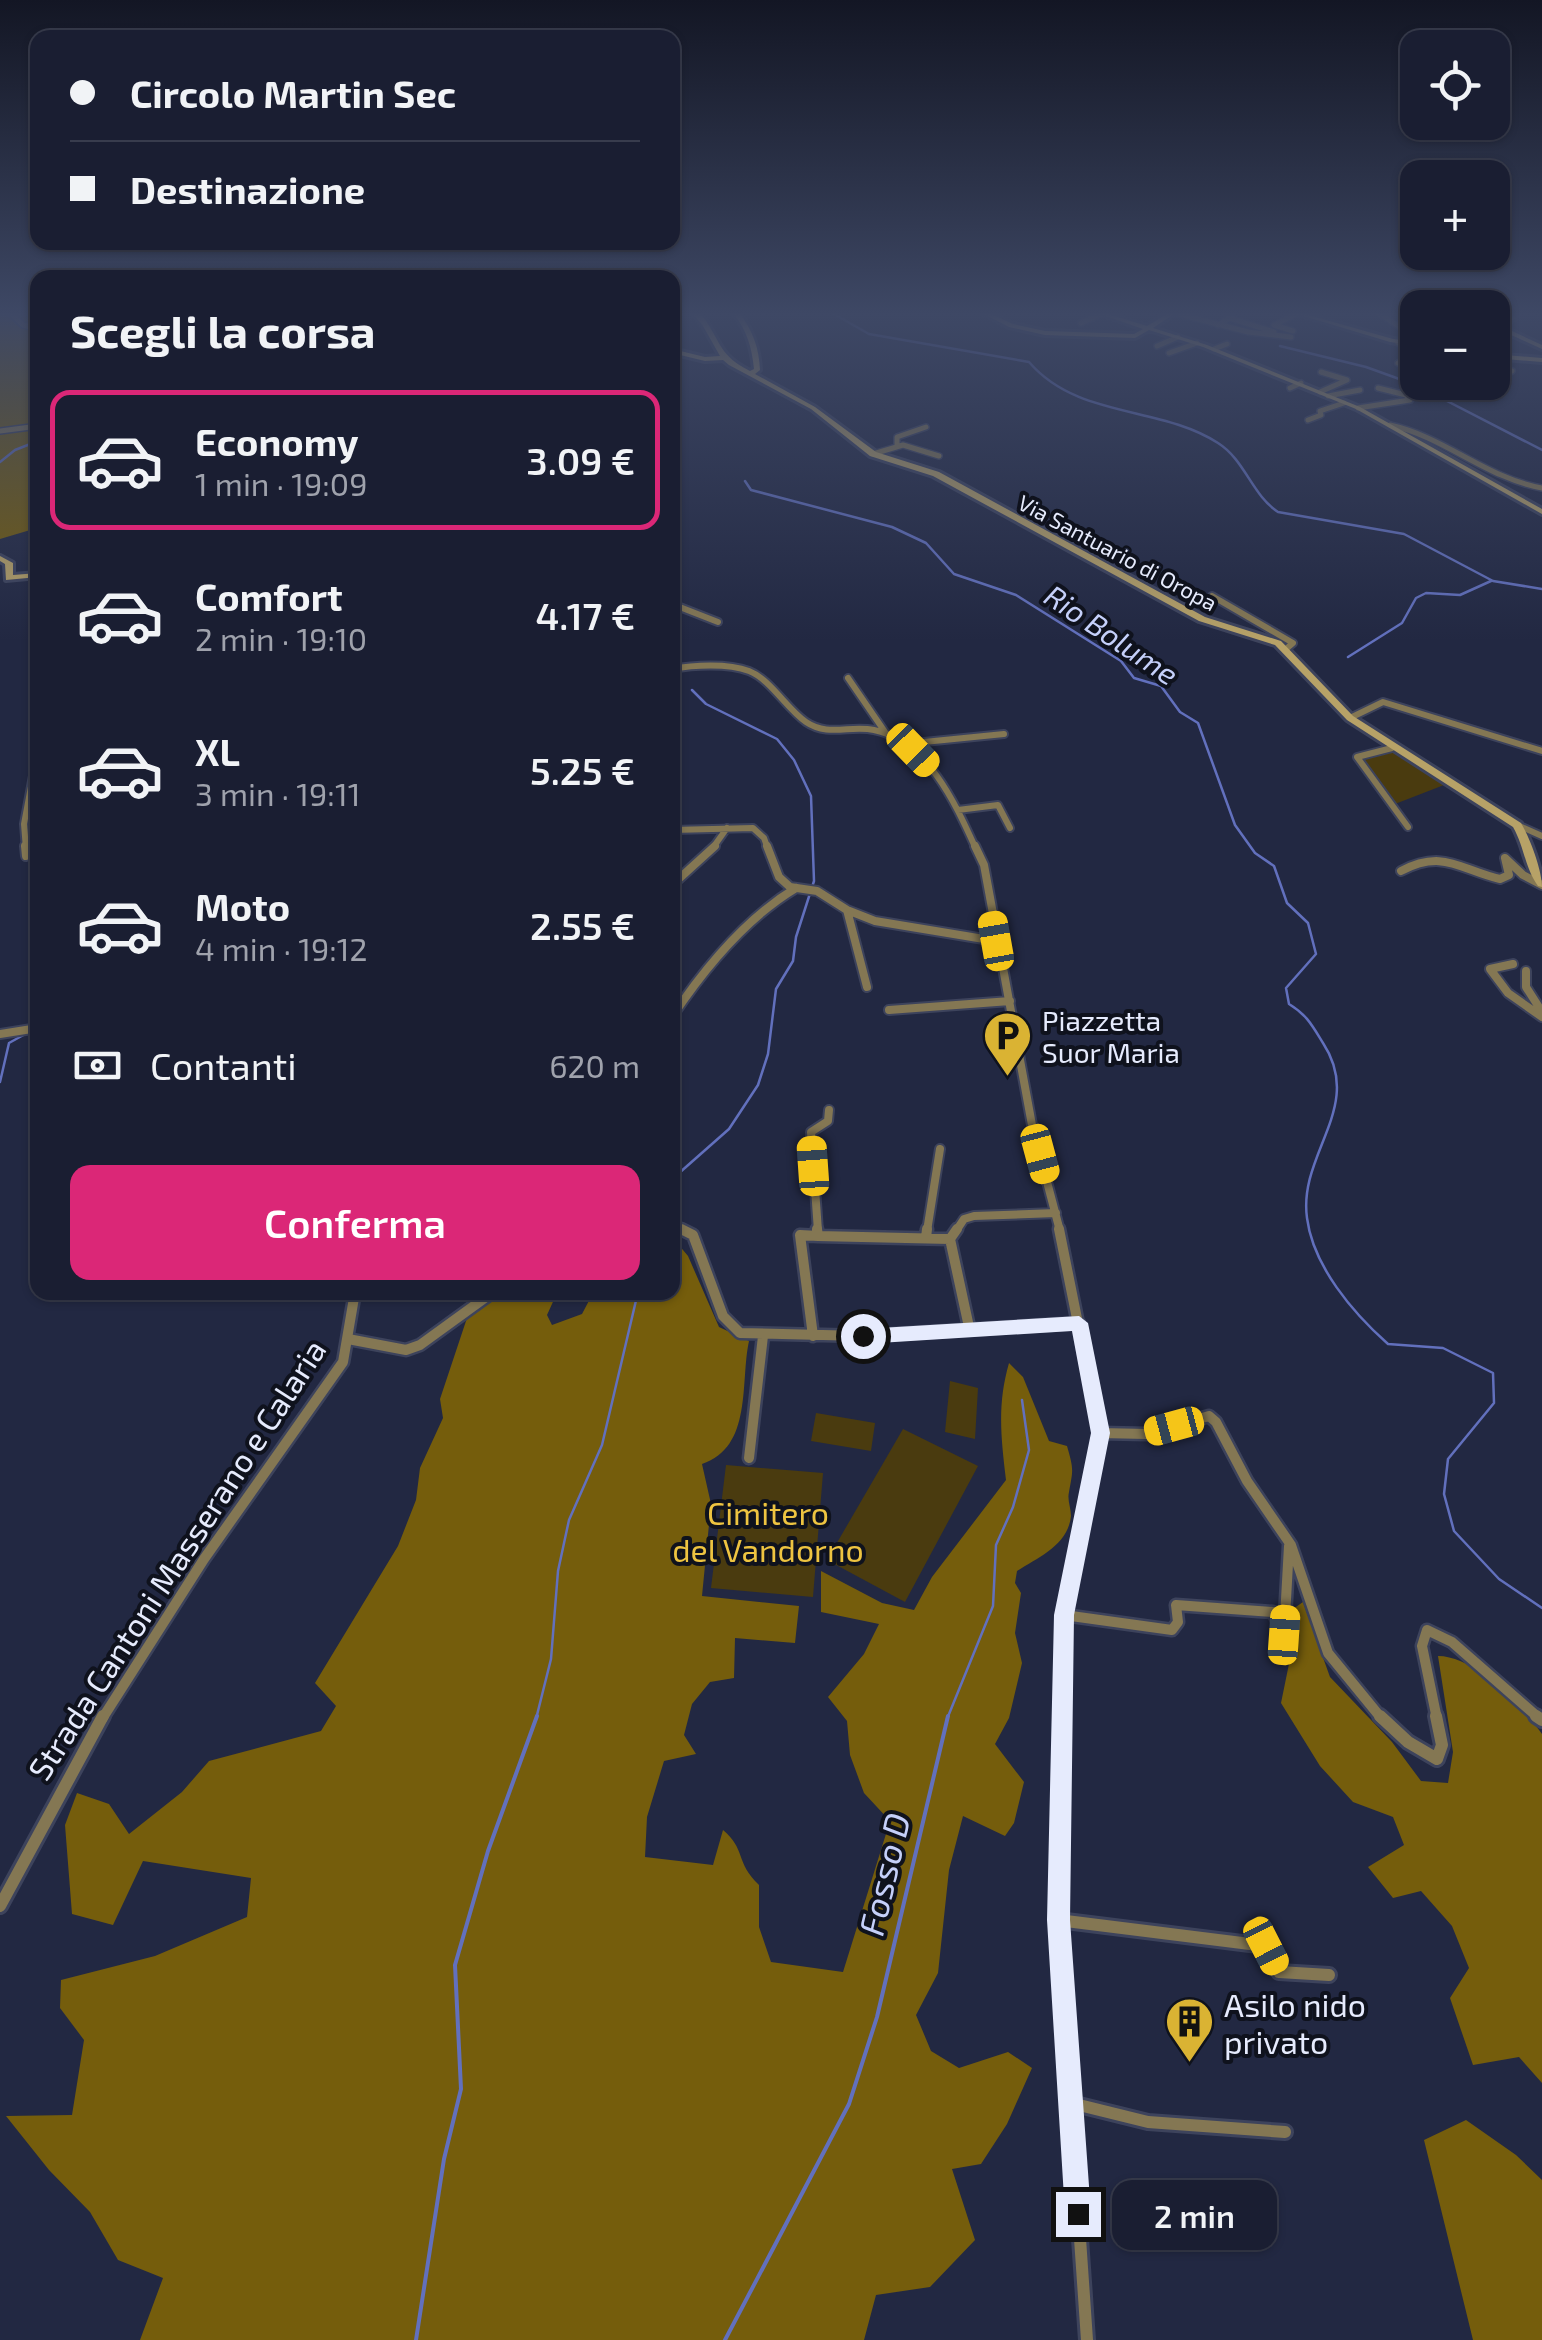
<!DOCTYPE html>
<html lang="it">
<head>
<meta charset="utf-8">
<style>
  :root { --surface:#1a1e32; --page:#272b3e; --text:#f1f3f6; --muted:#9fa2ac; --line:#383c4d; --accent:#db2777 }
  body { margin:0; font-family:"Exo 2",sans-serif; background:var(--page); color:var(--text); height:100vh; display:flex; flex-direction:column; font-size:38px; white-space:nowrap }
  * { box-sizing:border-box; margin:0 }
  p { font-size:32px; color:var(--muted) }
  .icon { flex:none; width:55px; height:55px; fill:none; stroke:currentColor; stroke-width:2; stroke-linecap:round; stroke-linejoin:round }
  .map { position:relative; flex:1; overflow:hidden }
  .details { position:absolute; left:30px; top:270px; width:650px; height:1030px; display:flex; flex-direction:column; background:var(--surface); border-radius:20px; box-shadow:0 2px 8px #0004,0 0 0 2px var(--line) }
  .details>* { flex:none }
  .banner { position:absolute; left:30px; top:30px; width:650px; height:220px; border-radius:20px; box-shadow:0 2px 8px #0004,0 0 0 2px var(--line); display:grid; align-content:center; height:220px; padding:0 40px; background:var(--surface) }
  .buttons { position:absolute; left:1400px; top:30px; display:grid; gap:20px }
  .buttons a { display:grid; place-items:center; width:110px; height:110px; border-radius:20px; background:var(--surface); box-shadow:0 2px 8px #0004,0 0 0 2px var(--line); font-size:50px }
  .end { position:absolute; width:45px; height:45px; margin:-22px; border:12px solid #e6ebfd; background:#111; box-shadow:0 0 0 5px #111 }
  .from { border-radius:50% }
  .bubble { position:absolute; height:70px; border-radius:20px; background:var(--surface); box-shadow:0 2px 8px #0004,0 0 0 2px var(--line); font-size:32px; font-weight:600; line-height:70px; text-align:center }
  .car { position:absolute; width:30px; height:60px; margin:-30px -15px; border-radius:12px; box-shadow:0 0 8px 2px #0007; background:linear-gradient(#f5c518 24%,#345 0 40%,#f5c518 0 76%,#345 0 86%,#f5c518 0) }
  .banner b { display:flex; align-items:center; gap:35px; height:95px; font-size:38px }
  .banner b+b { border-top:2px solid var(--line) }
  .banner i { width:25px; height:25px; background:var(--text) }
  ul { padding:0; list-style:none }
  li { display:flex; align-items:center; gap:30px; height:140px; margin:0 20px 15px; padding:0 20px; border:5px solid transparent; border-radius:20px }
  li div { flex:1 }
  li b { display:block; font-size:38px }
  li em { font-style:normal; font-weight:600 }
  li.active { border-color:var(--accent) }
  li>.icon { width:90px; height:90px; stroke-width:1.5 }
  h2 { padding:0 40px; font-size:45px; line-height:120px }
  .pay { display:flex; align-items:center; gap:25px; height:110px; padding:0 40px; font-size:38px }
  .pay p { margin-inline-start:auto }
  .button { display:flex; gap:20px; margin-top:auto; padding:20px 40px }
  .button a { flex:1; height:115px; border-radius:20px; background:var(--accent); color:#fff; font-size:40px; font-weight:600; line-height:115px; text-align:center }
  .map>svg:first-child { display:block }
  .green { fill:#4a3b0f }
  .forest { fill:#755d0c }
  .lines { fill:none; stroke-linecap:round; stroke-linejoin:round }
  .stream-far1 { stroke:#6270bd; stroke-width:2.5 }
  .stream { stroke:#6270bd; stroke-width:4 }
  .street-far4-casing { stroke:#3d435c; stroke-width:8 }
  .street-far3-casing { stroke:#3d435c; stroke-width:10 }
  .street-far2-casing { stroke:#3d435c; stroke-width:12 }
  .street-far1-casing { stroke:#3d435c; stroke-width:15 }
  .street-casing { stroke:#3d435c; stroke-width:18 }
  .secondary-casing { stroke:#3d435c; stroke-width:6 }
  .street-far4 { stroke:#847753; stroke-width:5 }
  .street-far3 { stroke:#847753; stroke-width:6 }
  .street-far2 { stroke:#847753; stroke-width:8 }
  .street-far1 { stroke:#847753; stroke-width:10 }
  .street { stroke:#847753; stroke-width:12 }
  .secondary { fill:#b7a267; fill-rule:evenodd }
  .route { fill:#e6ebfd }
  .labels { text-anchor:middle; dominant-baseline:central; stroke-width:8; stroke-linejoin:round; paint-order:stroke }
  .far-street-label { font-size:22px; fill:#e6ebfd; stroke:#0f121d }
  .poi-label { font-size:28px; fill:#e6ebfd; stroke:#0f121d; text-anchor:start }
  .water-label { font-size:30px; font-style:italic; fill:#c5d0fa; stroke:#0f121d }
  .near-park-label { font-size:32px; fill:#eec441; stroke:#0f121d }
  .near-street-label { font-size:32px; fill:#e6ebfd; stroke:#0f121d }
  .near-poi-label { font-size:32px; fill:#e6ebfd; stroke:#0f121d; text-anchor:start }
  .near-water-label { font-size:35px; font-style:italic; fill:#c5d0fa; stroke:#0f121d }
</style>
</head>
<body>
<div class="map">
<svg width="1542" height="2340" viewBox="0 0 1542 2340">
  <rect width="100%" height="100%" fill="#222842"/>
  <path class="green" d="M1394,752L1444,785L1395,804L1363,760Z
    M950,1381L978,1388L975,1439L945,1432Z
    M816,1413L875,1423L871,1451L811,1441Z
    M903,1429L978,1466L905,1602L827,1560Z
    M726,1465L823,1473L813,1597L711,1588Z"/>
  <path class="forest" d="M0,314H21L38,323L37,528L0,539Z
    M673,1238L688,1256L719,1327L749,1341C740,1382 753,1447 702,1464L711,1504L702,1596L799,1606L795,1643L735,1638L734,1678L710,1682L692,1704L684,1735L696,1754L664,1761L647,1817L645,1857L713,1865L723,1830C746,1849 735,1862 759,1885V1927L771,1962L843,1972L890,1821L864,1793L850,1755L847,1721L828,1697L864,1654L879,1624L821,1612V1571L882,1603L914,1610L932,1577L1006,1480C1001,1437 997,1405 1009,1363L1023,1377L1049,1441L1067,1446C1074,1470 1073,1470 1069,1492C1067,1500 1071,1508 1071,1516C1068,1545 1039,1557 1017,1571L1015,1583L1021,1593L1015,1633L1022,1663L1009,1718L995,1744L1024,1782L1014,1823L1005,1836L963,1816L949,1870L938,1973L916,2015L931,2051L959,2068L1008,2052L1032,2068L1007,2124L981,2164L952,2169L975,2240L930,2287L876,2295L864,2340H140L163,2278L118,2260L90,2212L49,2170L6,2116L72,2115L84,2040L60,2008L61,1980L155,1956L247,1917L251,1878L143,1861L113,1925L72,1914L65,1825L77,1793L109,1804L129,1834L182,1792L209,1761L321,1731L336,1706L315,1683L398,1546L416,1500L420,1468L443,1418L440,1399L467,1318L503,1293H557L547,1315L552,1325L582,1314L593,1293L672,1292Z
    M1303,1602L1330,1677L1392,1742L1421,1781L1448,1783L1453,1752L1438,1656C1475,1656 1521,1706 1542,1734V2083L1519,2057L1473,2065L1450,1998L1469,1968L1452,1926L1421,1891L1393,1898L1368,1867L1404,1845L1393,1817L1353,1802L1320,1766L1281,1703L1291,1654L1293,1609Z
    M1466,2120L1516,2155L1542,2180V2340H1473L1424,2140Z"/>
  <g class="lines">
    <path class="stream-far1" d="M834,314L869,334L1029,362C1078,419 1159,405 1218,443C1245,460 1252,495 1278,512L1404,534L1493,581L1542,589
      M1280,346L1366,367L1416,385L1542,450
      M0,462L15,450L38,441
      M745,481L751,490L892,527L926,543L954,574L1016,595L1121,661L1134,678L1161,686L1180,712L1198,723L1235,825L1255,853L1274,866L1287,903L1308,923L1316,954L1286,988L1289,1004C1307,1015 1312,1025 1323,1043C1365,1107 1298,1153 1307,1218C1313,1266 1353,1313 1388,1344L1443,1348L1493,1373L1494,1403L1448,1459L1444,1494L1454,1531L1499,1579L1542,1608
      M1348,657L1402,623L1416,598L1426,593L1460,595L1491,581
      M0,1082L9,1043L27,1033
      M672,1184L678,1174L729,1129L758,1085L768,1054L776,989L793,961L796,937L814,881L811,796L794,760L777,739L706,704L692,690
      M536,1719L551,1659L558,1571L569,1520L602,1445L638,1292
      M947,1719L993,1606L996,1545L1013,1507L1029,1450L1022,1400"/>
    <path class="stream" d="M416,2340L444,2159L461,2089L455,1965L488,1851L537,1716
      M725,2340L849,2104L877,2017L948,1716"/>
    <defs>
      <path id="street-far4" d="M11,314L23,325L38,329
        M1179,314L1248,332L1291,337
        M1380,314L1418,339
        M1081,323L1101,314
        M1218,325L1230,318L1274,332
        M1293,331L1274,325L1296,314
        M1398,343L1418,351
        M1157,346L1178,337
        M1214,349L1227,344
        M1169,353L1197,343
        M1499,360L1504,362L1499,365L1512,371
        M1417,372L1398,363L1418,355
        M1290,388L1301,383
        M1320,392L1347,380L1321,372
        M1328,396L1360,390
        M1358,408L1410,400L1406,395L1378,388
        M1308,420L1321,415L1320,411L1344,403
        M1390,425C1445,437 1486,478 1542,488
        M0,431L38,426
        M897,445V437L926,427
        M873,454L903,445L939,456"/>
      <path id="street-far3" d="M1212,596L1293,643L1286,649
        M672,604L718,622
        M672,669C693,665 728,663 749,671C770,679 787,709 806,722C828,737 850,725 874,730C928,741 956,805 976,849
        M848,678L885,732
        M1350,718L1383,702L1542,751
        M904,744L1004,734
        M1392,748L1357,757L1408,827
        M958,810L998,805L1010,828
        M1517,825L1542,836
        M672,830L753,828L764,838L768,849
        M26,849L24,824L38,749
        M712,849L727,828"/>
      <path id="street-far2" d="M25,846L26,856
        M767,846L779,877L790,887L817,891L847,910L875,921L996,941
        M975,846L984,865L1032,1125L1060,1231
        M1401,871C1443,849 1459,869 1500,879L1509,875L1505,858L1523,875L1542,885
        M672,885L715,846
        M847,910L867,987
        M1513,964L1490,969L1508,993L1542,1017
        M1526,971V987L1542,1012
        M889,1010L1010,1001
        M672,1017C704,969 746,918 796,888
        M0,1034L38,1028
        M672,1224L685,1231
        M818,1231L811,1132L828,1121L829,1110
        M927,1231L940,1149
        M956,1231L964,1219L974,1216L1056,1213"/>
      <path id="street-far1" d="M681,1229L693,1235L723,1316L740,1333L863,1336L1079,1323
        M1059,1229L1100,1433L1064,1615L1062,1719
        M818,1236L950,1239L957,1229
        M926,1238L927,1229
        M950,1239L969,1327
        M813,1336L800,1235L818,1236L817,1229
        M348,1339L406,1350L420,1345L493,1292
        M1100,1433L1147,1434L1209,1416L1216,1422L1247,1481L1291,1545L1328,1653L1382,1719
        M749,1458L763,1336
        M1064,1615L1172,1630L1178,1622L1176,1605L1273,1612L1284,1635L1289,1546
        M102,1719L204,1559L343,1362L355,1292
        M1437,1719L1422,1646L1427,1630L1452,1642L1540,1719"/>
      <path id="street" d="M1062,1716L1058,1920L1087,2340
        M1380,1716L1408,1742L1437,1759L1442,1745L1436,1716
        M1536,1716L1542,1720
        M0,1906L103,1716
        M1058,1920L1266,1946L1279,1972L1329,1975
        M1071,2103L1148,2122L1285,2132"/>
      <path id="secondary" d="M693,314H699L704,318C722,344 719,355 750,371L754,369C752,348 747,331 734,314H740C753,331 759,348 760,370L755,374L815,407L876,452L939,472L1205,617L1281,641L1353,716L1521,823C1530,838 1542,870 1542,887L1538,886C1525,868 1524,846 1513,827L1347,720L1275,645L1199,621L933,476L870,456L811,409L729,365L723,360L705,361L672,353V349L705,357L720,356L703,326Z
        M984,314H991L1013,324L1045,331L1134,334L1143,329L1100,314H1108L1147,326L1167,314H1174L1153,328L1207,345L1360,407L1542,509V514L1356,409L1203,347L1149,330L1135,338L1045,335L1009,327Z
        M1297,314H1305L1393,339L1418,342V346L1390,342Z
        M1503,314H1510L1516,318L1503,327L1542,345V349L1496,328V326L1509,318Z
        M1492,354L1542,358V362L1492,358Z
        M0,556L13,563V575L38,573V577L6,580L5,564L0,561Z"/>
    </defs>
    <use href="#street-far4" class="street-far4-casing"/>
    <use href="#street-far3" class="street-far3-casing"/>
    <use href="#street-far2" class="street-far2-casing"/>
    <use href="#street-far1" class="street-far1-casing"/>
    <use href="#street" class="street-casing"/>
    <use href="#secondary" class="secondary-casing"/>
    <use href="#street-far4" class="street-far4"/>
    <use href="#street-far3" class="street-far3"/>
    <use href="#street-far2" class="street-far2"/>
    <use href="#street-far1" class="street-far1"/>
    <use href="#street" class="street"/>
    <use href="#secondary" class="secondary"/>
  </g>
  <linearGradient id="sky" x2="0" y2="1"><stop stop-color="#131624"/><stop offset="0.49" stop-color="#3e4865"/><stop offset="1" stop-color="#3e4865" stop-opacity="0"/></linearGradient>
  <rect width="1542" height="641" fill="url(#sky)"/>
  <path class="route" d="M1079,1316L1088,1323L1110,1433L1074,1615L1070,1920L1091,2214L1088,2223L1078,2227L1069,2223L1065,2214L1047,1920L1054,1615L1091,1433L1072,1331L863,1344L854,1336L863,1329Z"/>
  <defs>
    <symbol id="parking-pin" viewBox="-11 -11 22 30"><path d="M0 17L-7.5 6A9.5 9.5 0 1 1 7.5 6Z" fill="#dab333" stroke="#0f121d"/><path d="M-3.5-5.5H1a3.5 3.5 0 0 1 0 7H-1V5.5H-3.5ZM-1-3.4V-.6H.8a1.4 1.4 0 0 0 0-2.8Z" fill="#111"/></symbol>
    <symbol id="building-pin" viewBox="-11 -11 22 30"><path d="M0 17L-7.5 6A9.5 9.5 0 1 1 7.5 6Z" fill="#dab333" stroke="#0f121d"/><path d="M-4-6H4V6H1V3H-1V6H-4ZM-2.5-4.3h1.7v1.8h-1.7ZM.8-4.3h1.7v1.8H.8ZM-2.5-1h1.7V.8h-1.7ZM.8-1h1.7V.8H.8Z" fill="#111"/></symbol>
  </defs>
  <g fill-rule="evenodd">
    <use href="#parking-pin" x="980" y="1008" width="55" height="75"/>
    <use href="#building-pin" x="1162" y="1994" width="55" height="75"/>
  </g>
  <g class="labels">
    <g class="far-street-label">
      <text transform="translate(1118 552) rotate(28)">Via Santuario di Oropa</text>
    </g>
    <g class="poi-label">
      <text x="1042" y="1020">Piazzetta<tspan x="1042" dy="32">Suor Maria</tspan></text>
    </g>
    <g class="water-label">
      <text transform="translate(1112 634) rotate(34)">Rio Bolume</text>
    </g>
    <g class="near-park-label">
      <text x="768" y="1512">Cimitero<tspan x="768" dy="37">del Vandorno</tspan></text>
    </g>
    <g class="near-street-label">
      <text transform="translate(176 1559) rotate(-57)">Strada Cantoni Masserano e Calaria</text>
    </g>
    <g class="near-poi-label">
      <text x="1224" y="2004">Asilo nido<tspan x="1224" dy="37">privato</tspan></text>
    </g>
    <g class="near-water-label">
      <text transform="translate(883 1874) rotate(-77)">Fosso D</text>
    </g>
  </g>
</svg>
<div class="buttons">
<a><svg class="icon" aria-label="locate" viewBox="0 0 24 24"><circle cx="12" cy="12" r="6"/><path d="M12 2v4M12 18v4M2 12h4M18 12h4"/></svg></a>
<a>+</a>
<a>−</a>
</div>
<i class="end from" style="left:863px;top:1336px"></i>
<i class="end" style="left:1078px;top:2214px"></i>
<div class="bubble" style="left:1112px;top:2180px;width:165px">2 min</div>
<i class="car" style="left:913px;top:750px;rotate:136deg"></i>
<i class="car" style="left:996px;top:941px;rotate:350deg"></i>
<i class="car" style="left:1040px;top:1154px;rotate:165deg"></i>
<i class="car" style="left:813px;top:1166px;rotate:356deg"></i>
<i class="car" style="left:1174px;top:1426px;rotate:255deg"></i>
<i class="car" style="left:1284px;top:1635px;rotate:4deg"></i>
<i class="car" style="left:1266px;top:1946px;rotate:153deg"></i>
<div class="banner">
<b><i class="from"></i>Circolo Martin Sec</b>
<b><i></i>Destinazione</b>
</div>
<section class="details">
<h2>Scegli la corsa</h2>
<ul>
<li class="active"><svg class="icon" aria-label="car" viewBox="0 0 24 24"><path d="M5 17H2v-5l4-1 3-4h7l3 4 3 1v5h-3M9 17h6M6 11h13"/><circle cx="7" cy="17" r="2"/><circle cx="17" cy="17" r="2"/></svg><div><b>Economy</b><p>1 min · 19:09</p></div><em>3.09 €</em></li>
<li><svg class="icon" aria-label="car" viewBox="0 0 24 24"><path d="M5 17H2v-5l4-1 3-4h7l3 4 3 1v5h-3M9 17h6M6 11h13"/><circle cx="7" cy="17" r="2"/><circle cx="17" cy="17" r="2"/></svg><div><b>Comfort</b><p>2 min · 19:10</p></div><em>4.17 €</em></li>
<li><svg class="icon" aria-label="car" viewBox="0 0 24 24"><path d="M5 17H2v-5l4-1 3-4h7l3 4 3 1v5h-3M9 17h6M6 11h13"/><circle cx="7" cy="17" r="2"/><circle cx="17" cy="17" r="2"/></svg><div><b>XL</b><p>3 min · 19:11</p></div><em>5.25 €</em></li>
<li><svg class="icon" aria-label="car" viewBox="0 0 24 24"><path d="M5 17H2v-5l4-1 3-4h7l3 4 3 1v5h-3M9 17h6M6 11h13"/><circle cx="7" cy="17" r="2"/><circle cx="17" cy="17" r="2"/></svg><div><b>Moto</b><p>4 min · 19:12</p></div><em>2.55 €</em></li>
</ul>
<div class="pay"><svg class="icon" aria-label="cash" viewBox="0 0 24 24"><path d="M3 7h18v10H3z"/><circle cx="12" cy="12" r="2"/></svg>Contanti<p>620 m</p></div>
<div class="button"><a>Conferma</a></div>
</section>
</div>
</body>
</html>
